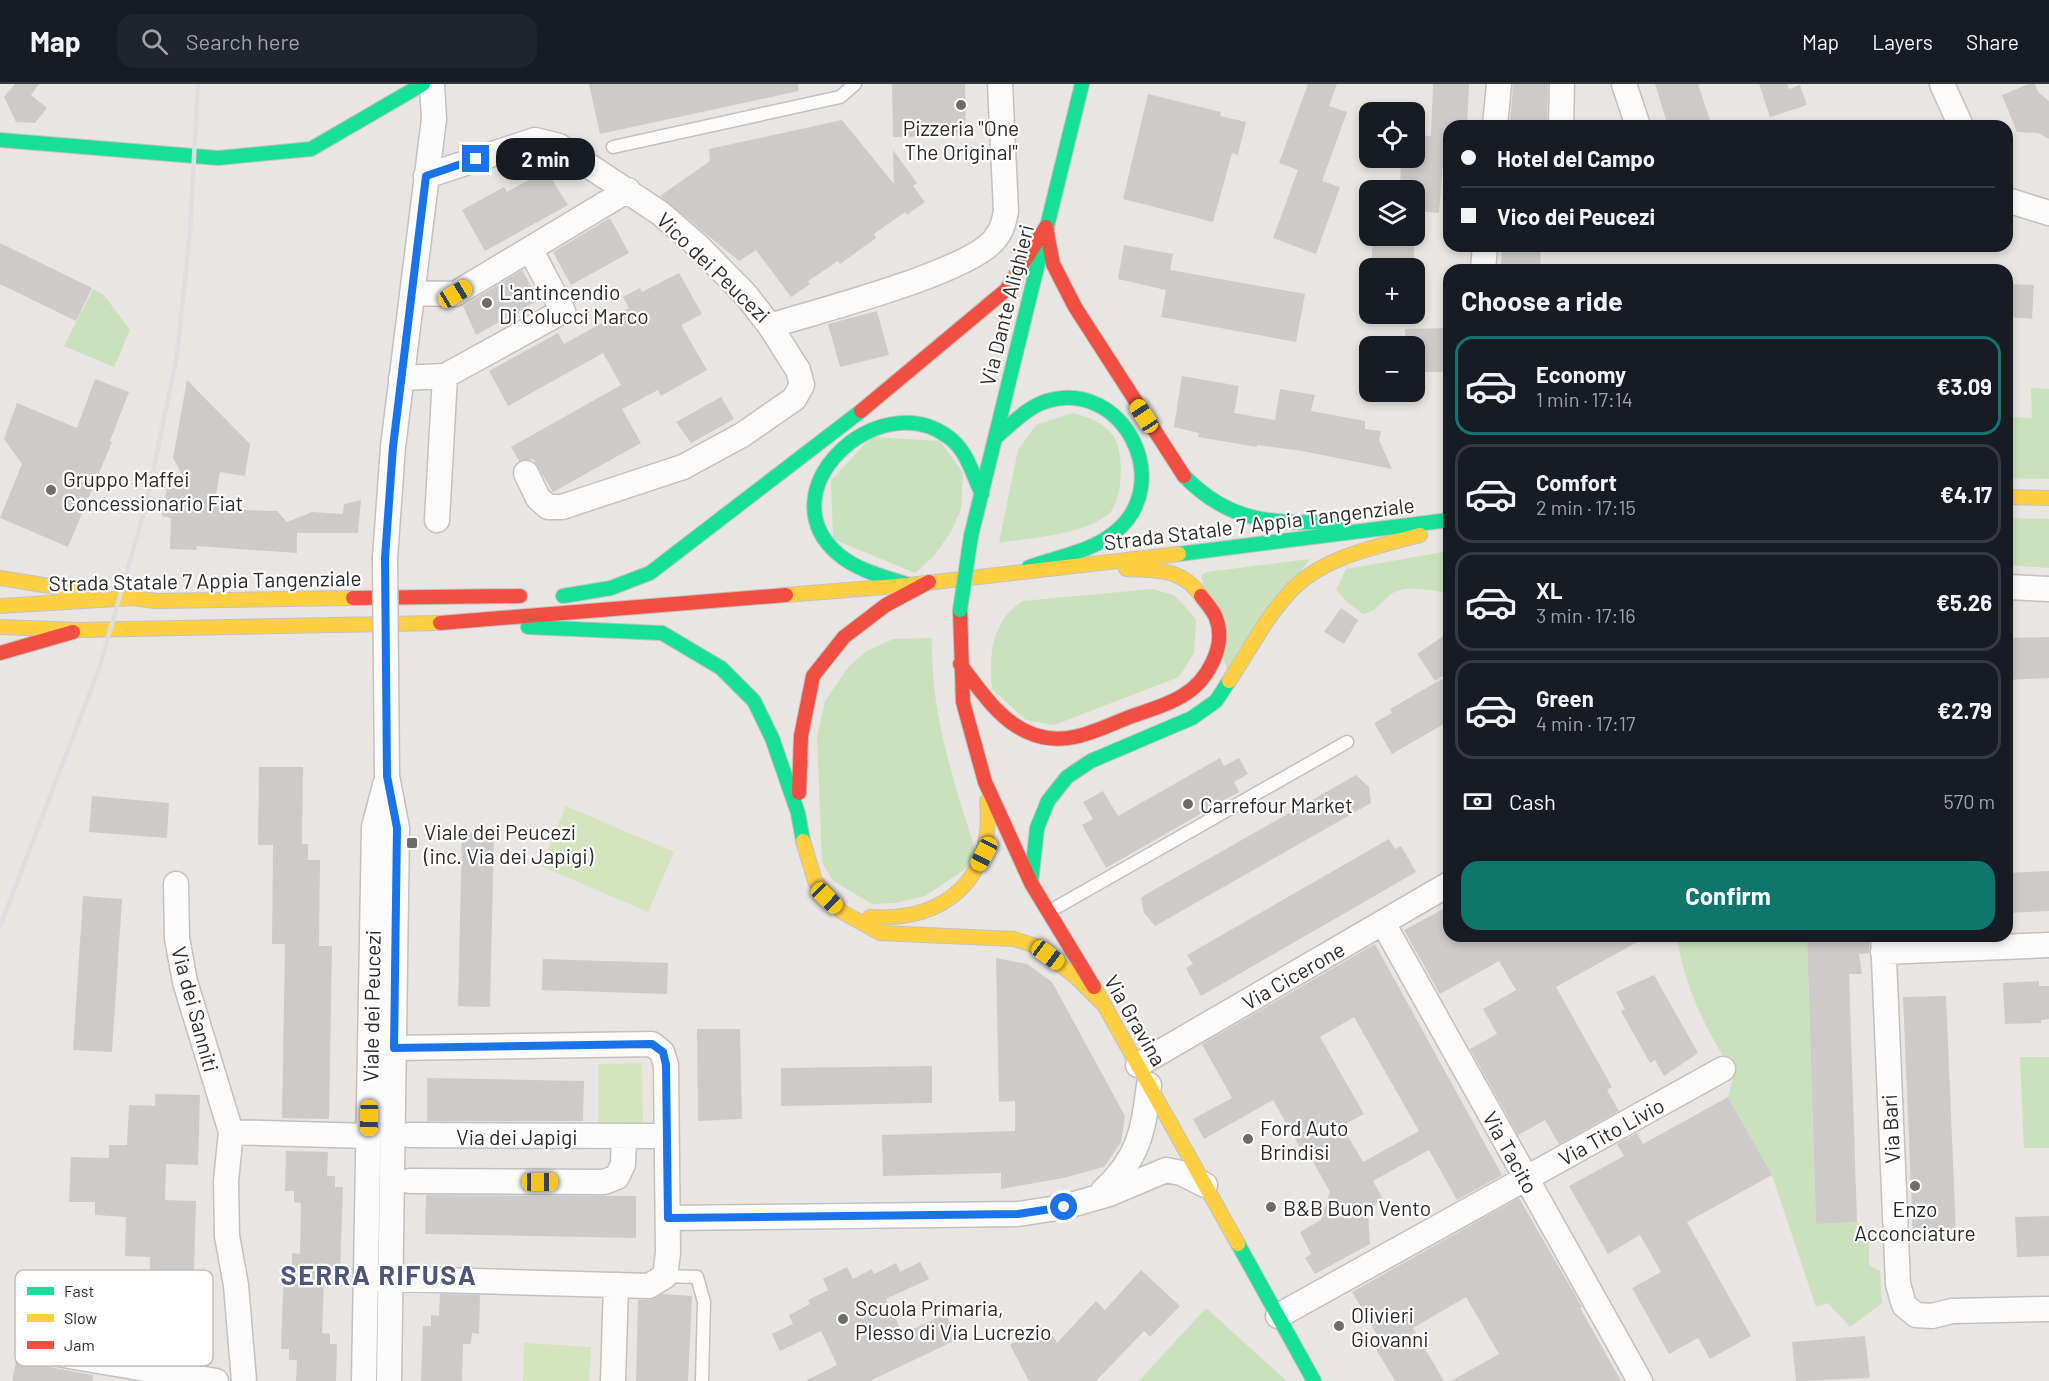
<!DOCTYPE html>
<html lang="en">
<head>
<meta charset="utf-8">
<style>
  :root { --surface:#171b24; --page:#20242c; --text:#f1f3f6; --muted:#9ea1a6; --line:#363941; --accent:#0f766e }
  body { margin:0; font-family:Barlow,sans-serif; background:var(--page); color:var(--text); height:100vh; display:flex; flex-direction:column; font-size:22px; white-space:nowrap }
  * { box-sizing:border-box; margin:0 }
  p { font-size:20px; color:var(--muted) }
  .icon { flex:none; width:33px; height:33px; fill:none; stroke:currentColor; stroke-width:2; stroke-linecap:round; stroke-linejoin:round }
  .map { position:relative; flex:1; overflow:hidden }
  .side { position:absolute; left:1443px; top:180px; width:570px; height:678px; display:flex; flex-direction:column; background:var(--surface); border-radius:18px; box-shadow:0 3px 9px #0003 }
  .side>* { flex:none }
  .guide { position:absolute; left:1443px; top:36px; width:570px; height:132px; border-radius:18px; box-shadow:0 3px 9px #0003; display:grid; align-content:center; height:132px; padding:0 18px; background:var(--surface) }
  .buttons { position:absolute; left:1359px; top:18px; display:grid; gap:12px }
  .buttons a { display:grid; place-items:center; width:66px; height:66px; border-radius:12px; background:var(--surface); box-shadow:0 3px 9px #0003; font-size:30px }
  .end { position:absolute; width:27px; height:27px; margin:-14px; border:8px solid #1a73e8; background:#fff; box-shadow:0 0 0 3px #fff }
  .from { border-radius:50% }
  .bubble { position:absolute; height:42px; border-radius:18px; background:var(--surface); box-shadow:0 3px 9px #0003; font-size:20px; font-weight:700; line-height:42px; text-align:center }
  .car { position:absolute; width:18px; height:36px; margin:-18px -9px; border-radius:8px; box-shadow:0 0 4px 2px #0007; background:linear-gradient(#f5c518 24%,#345 0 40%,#f5c518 0 76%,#345 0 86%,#f5c518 0) }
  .guide b { display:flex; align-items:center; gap:21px; height:57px; font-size:22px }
  .guide b+b { border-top:2px solid var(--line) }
  .guide i { width:15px; height:15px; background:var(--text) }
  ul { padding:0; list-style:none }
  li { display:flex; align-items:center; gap:18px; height:99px; margin:0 12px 9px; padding:0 6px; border:3px solid var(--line); border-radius:18px }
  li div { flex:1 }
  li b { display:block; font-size:22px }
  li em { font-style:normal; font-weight:700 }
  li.current { border-color:var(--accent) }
  li>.icon { width:54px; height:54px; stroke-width:1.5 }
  h2 { padding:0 18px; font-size:27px; line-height:72px }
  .pay { display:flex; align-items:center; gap:15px; height:66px; padding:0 18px; font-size:22px }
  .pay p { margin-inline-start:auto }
  .action { display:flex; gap:12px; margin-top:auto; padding:12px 18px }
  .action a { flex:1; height:69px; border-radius:18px; background:var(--accent); color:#fff; font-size:24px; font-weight:700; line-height:69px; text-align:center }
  header { display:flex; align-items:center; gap:36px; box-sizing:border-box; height:84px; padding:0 30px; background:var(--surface); border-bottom:2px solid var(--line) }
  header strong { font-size:28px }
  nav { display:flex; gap:33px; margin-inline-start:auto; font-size:21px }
  .search { width:420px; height:54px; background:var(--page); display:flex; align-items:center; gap:15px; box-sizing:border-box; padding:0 21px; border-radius:18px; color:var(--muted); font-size:22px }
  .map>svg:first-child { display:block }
  .green { fill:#cbe1bd }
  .pitch { fill:#d4e4bc }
  .building { fill:#cdcbc9; fill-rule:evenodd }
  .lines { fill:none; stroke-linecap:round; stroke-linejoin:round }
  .lane-casing { stroke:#c2c1c1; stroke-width:15 }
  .street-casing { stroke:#c2c1c1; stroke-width:27 }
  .fast-casing { stroke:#c2c1c1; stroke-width:16 }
  .slow-casing { stroke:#c2c1c1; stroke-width:16 }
  .jam-casing { stroke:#c2c1c1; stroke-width:16 }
  .lane { stroke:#fcfbfb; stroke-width:12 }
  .street { stroke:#fcfbfb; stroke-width:24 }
  .fast { stroke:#16e098; stroke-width:14 }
  .slow { stroke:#ffcf43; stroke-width:14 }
  .jam { stroke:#f24e42; stroke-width:14 }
  .rail { stroke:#dedddf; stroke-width:4.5 }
  .street-bridge-casing { stroke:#c2c1c1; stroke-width:27; stroke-linecap:butt }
  .fast-bridge-casing { stroke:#c2c1c1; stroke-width:16; stroke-linecap:butt }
  .street-bridge { stroke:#fcfbfb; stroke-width:24 }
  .fast-bridge { stroke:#16e098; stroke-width:14 }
  .route { stroke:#1a73e8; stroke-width:8 }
  .poi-dot { fill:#6d6c6b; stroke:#fff; stroke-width:2 }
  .labels { text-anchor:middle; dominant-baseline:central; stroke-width:4.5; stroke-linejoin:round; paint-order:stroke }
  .poi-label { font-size:21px; fill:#2b2b2b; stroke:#fff; text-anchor:start }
  .street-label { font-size:21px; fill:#2b2b2b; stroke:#fff }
  .district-label { font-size:27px; font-weight:bold; letter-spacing:1.5px; fill:#4f5578; stroke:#fff }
  .key { fill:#fff; stroke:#bfbfbf; stroke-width:1.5 }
  .key-label { font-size:16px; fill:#2b2b2b }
</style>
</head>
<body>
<header>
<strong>Map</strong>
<div class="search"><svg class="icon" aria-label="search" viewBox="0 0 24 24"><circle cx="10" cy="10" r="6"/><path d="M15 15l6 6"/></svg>Search here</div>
<nav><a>Map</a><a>Layers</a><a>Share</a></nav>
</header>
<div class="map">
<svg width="2049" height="1297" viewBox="0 0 2049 1297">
  <rect width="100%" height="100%" fill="#e8e5e2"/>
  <path class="green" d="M93,205L103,210L130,246L114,283L64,262Z
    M2031,304L2049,305V395L2007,394V333L2032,334Z
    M1072,329C1089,333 1100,337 1112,350C1125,365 1124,421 1106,432C1076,452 1034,453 999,459L1018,366L1036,341Z
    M871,353L940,357L963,389L961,425L951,448L933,473L915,489L833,455L831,397Z
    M2007,434L2049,435V484L2007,481Z
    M1449,467V509C1436,507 1409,502 1397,507C1383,512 1379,528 1363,530L1348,519L1336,506L1346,485Z
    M1310,475L1227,587L1201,491L1207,488Z
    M1152,505L1174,511L1196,535L1194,569L1179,593L1054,641L1026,636L992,605C989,569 991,538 1023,517Z
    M932,554C930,627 953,696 975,765L967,784L925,812L896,819L872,820L833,797L822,778L817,653L825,617L849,582L867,567L893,555Z
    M1677,852H1807L1816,1140L1857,1138L1869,1147V1181L1880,1187L1882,1219L1850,1243L1828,1219L1816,1223L1772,1091L1728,1013L1734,991C1706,943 1685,908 1677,852Z
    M2020,973H2049V1064H2024Z
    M1206,1224L1287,1297H1139Z"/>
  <path class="pitch" d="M566,722L674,768L648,828L541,782Z
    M642,979L643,1039H598V980Z
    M524,1259L591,1263L589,1297H523Z"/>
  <path class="building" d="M15,0H39L31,11L47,24L35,39L16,38L4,13Z
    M589,0H798L799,7L600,50Z
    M892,0H965L966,52L893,53Z
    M1308,0H1337L1329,22L1347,28L1322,97L1340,103L1316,170L1273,154L1298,86L1279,79Z
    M1433,0H1469L1467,42H1449V53H1445L1439,129L1414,127V106H1400L1401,74H1414V51L1431,52Z
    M1513,0H1548L1547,42H1510Z
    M1655,0H1698L1712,42H1668Z
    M1759,0H1787L1789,5L1800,1L1807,21L1770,33Z
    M2029,0H2035L2038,8L2049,17V55L2038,49L2017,48L2002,11Z
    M1148,10L1221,28L1220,32L1246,38L1238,71L1232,69L1213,138L1123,115Z
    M842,36L894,100L893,66L917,99L913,102L925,118L907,131L905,128L874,150L876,154L840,180L838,177L808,197L810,200L791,213L756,166L739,177L660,112L710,77L709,65Z
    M546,86L568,121L485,167L462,126L504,103L507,108Z
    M610,134L629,169L571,201L553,168Z
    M1373,152H1415L1413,184H1371Z
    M0,159L92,204L76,237L0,200Z
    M1124,161L1173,170L1170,186L1305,210L1296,258L1161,233L1166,206L1118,195Z
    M1502,162H1541L1540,186H1501Z
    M522,186L539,216L476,251L463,222Z
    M679,189L702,230L681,241L707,286L661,312L658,306L622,325L641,359L553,408L533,375L519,377L511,363L621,301L603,269L508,322L489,287L558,249L564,260L629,224L623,213L640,204L642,208Z
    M2007,200L2034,201L2032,235L2007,233Z
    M877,227L889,271L840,283L828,240Z
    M1449,244V288H1414V262H1405V245Z
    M1182,292L1239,302L1234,329L1275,336L1280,305L1315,311L1311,327L1365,337V345L1381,347L1379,356L1392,385L1302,367L1257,361V363L1198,353L1199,349L1174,343Z
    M95,295L129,308L110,357L112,358L68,463L0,434L22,380L4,355L17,319L77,344Z
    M187,296L250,360L245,392L220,388L214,421L232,422V426L277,427L287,438L312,428L343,430L344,420L361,416L358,449H297V469L197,462L196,466L170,465L171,434L162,432L168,398L189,404L173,374Z
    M721,313L734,335L691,359L676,338Z
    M1341,524L1358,536L1344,560L1324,548Z
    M1449,548V588L1435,597L1417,570Z
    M2049,553V594L2007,596V554Z
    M1442,595L1449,607V637L1392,670L1374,639L1392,629L1390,625Z
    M1220,674L1224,682L1239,674L1248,690L1234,698L1239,708L1106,784L1082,741L1093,735L1083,718L1103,707L1118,732Z
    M259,683H303L302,760H308V776H320L319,862H332L329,1035L282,1034L285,860H272L273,761H258Z
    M1356,691L1369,703L1371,719L1155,842L1144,829L1141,814L1145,811Z
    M92,712L169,719L167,754L89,748Z
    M462,748L494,749L490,923L458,922Z
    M1389,755L1395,765L1401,762L1416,788L1201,912L1186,884L1193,880L1187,871Z
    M2049,787V827L2007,829V789Z
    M83,812L122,815L112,968L73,966Z
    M1449,822V852H1648L1556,903L1612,1003L1607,1006L1619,1027L1559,1060L1545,1036L1518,1051L1470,965L1497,950L1483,925L1516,906L1499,877L1440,910L1404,846Z
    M1807,852H1869V869L1859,870L1862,890H1849L1857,1138L1816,1140Z
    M1375,860L1502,1091L1457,1116L1429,1066L1373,1097L1382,1113L1368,1129L1370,1160L1315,1190L1305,1174L1311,1170L1300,1148L1321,1136L1330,1108L1305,1063L1301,1065L1273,1016L1204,1055L1193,1035L1232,1014L1202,960ZM1354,933L1419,1047L1363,1078L1342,1042L1364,1030L1320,953Z
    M996,874L1027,880L1052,898L1125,1032L1121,1058L1104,1083L1063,1094L1001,1105V1089L883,1092L882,1051L1015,1047V1017L999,1018Z
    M543,875L668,879L667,910L542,906Z
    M1654,891L1698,969L1664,992L1655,976L1650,979L1621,927L1625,925L1616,908Z
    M2039,897V902H2049V935L2041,936V939L2005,940L2003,899Z
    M1946,912L1956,1150L1913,1152L1903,913Z
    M697,945H740L742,1035L698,1037Z
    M932,982V1019L781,1022V984Z
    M427,994L584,997L583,1037H427Z
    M155,1010L200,1011L198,1081L166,1080L165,1116L196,1117L194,1187L150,1186V1173L125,1172L126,1133L95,1131V1118H69L71,1073L109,1074V1061H127L129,1021L155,1022Z
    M1728,1013L1772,1091L1687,1138L1751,1252L1710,1275L1698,1254L1669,1270L1632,1204L1661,1188L1640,1151L1608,1170L1569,1102L1624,1072L1617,1060L1637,1049L1643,1060Z
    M286,1067L328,1068L327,1092H335V1103H343L340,1188L332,1187L331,1199L324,1198L322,1249L330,1250V1260H337L336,1297H296L297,1276H289V1265H281L284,1180H292V1169L300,1170L301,1119L294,1118V1107H285Z
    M426,1111L636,1112V1154L425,1150Z
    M1519,1114L1582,1223L1580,1224L1621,1297H1451L1499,1270L1466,1213L1413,1244L1444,1297H1395L1376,1265L1383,1261L1352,1208Z
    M2049,1132V1172L2017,1173L2015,1133Z
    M920,1178L929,1195L886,1215L903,1250L945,1230L958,1255L870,1297H805L837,1281L821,1247L780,1267L772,1250L793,1240L789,1231L810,1220L808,1216L828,1206L823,1195L847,1183L853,1195L872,1185L874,1190L896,1179L900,1188Z
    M1141,1186L1180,1222L1150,1253L1144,1247L1096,1297H1029L1010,1261L1041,1243L1047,1255L1053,1252L1057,1259L1096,1217L1105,1226Z
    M440,1210L480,1211L479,1250L472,1249L471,1260H463L462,1297H421L423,1242H431V1231L439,1232Z
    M662,1210L692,1212L688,1297H636L638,1216H649Z
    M1865,1252L1870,1294L1796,1297L1792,1258Z
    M17,1273L38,1281L93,1291V1297H12Z"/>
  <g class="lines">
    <defs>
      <path id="lane" d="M613,63L840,13L855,0
        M1050,827L1347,658
        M665,1192L697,1193L704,1218L702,1297"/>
      <path id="street" d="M1624,0L1638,42
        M1942,0L1961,42
        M1495,42L1499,0
        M1561,42L1562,0
        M426,92L535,56L559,62L660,129L697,161L746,211L770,242C817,227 967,189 994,156C1002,147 1004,138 1006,127L1000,0
        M2007,116L2049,129
        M1483,186L1485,162
        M412,209L455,210L628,106
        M401,294L445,292L563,227L530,165
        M526,389L538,414L548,423H562L683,383L742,351L794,315L802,301L798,286L770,242
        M437,436L445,292
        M385,474L393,363L434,35L432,0
        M2007,503L2049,505
        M386,586L387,692L397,744L389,1297
        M176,800L177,854L185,898L231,1048L226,1097L227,1152L236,1201L244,1297
        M1383,839L1640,1297
        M1883,852L1898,1200L1904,1221L1916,1231L1932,1232L1952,1227L2049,1225
        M1883,868L2049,861
        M1138,981L1449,800
        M231,1048L368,1052
        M410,1051L666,1052
        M410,1097L604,1098L617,1093L623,1080L624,1052
        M1103,1107C1139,1074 1143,1048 1149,1001
        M668,1134L1018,1130L1064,1123L1109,1110L1166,1086L1181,1089L1205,1101
        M366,1194L649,1202L665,1192L668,1169L666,981L662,968L652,960L394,964
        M1278,1232L1723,985
        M40,1267L216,1297
        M364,1297L374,743L385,701
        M613,1297L616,1201"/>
      <path id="fast" d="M0,56L218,74L311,65L423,0
        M995,354C1011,341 1027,323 1047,317C1123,294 1177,400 1114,449C1090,468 1057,473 1029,483
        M1184,392C1232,441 1274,439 1339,438
        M971,452L1082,0
        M1179,470L1449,436
        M909,501C885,493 858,487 838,470C765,407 877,302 947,352C967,365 972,390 982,410
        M563,512L611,504L650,489L861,327
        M528,543L662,549L721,584L754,617L772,654L798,729L803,757
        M1031,799L1037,744L1048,717L1067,693L1091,677L1192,634L1216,617L1229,597
        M1238,1160L1314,1297"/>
      <path id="slow" d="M2007,413L2049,414
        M1126,485C1157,487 1181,483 1201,512
        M0,494L92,509
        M786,511L909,501L1179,470
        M0,522L132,514L156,517L353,514
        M0,543L79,546L440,539
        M1229,597C1248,569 1265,535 1288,510C1320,473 1376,463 1420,451
        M803,757L815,797L842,828L880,849L1014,855L1036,862L1077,894L1105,922
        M870,833C946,838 995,794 987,717
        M1094,903L1238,1160"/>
      <path id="jam" d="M1046,143L1053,180L1075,223L1184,392
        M861,327L1006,206L1046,143
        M353,514L520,512
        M960,526L963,618L985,698L1031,799L1094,903
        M440,539L786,511
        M0,569L73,548
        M960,580C981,607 1001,640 1035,651C1068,662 1097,646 1127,634C1145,627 1166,622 1182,612C1207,598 1227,562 1216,534C1213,526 1206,519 1201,512
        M799,709L801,652L813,592L844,553L886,521L929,498"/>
    </defs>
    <use href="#lane" class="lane-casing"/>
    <use href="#street" class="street-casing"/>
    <use href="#fast" class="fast-casing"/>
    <use href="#slow" class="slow-casing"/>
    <use href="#jam" class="jam-casing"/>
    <use href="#lane" class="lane"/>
    <use href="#street" class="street"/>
    <use href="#fast" class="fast"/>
    <use href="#slow" class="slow"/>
    <use href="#jam" class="jam"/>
    <path class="rail" d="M0,843L99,585L146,421L177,272L190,147L198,0"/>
    <defs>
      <path id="street-bridge" d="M385,474L386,586"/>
      <path id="fast-bridge" d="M960,526L971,452"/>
    </defs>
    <use href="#street-bridge" class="street-bridge-casing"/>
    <use href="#fast-bridge" class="fast-bridge-casing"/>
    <use href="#street-bridge" class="street-bridge"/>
    <use href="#fast-bridge" class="fast-bridge"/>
  </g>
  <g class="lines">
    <path class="route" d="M476,75L426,92L393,363L385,474L387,692L397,744L394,964L652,960L663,968L666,981L668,1134L1018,1130L1064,1123"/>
  </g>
  <g class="poi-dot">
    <circle cx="961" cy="21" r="6"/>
    <circle cx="487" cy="219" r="6"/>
    <circle cx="51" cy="406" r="6"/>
    <circle cx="1188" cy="720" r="6"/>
    <rect x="406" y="753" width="12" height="12" rx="3"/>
    <circle cx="1248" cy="1055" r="6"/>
    <circle cx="1915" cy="1102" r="6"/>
    <circle cx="1271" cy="1123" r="6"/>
    <circle cx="843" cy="1235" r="6"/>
    <circle cx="1339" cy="1242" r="6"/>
  </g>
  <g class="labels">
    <g class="poi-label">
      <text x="961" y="43" text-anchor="middle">Pizzeria "One<tspan x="961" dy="24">The Original"</tspan></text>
      <text x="499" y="207">L'antincendio<tspan x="499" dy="24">Di Colucci Marco</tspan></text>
      <text x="63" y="394">Gruppo Maffei<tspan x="63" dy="24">Concessionario Fiat</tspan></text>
      <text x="1200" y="720">Carrefour Market</text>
      <text x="424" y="747">Viale dei Peucezi<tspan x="424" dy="24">(inc. Via dei Japigi)</tspan></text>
      <text x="1260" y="1043">Ford Auto<tspan x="1260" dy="24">Brindisi</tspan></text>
      <text x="1283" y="1123">B&amp;B Buon Vento</text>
      <text x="1915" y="1124" text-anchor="middle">Enzo<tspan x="1915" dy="24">Acconciature</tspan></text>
      <text x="855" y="1223">Scuola Primaria,<tspan x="855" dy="24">Plesso di Via Lucrezio</tspan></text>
      <text x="1351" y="1230">Olivieri<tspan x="1351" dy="24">Giovanni</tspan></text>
    </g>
    <g class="street-label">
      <text transform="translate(714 183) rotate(44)">Vico dei Peucezi</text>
      <text transform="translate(1006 221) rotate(-76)">Via Dante Alighieri</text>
      <text transform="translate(1259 439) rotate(-7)">Strada Statale 7 Appia Tangenziale</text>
      <text transform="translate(205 496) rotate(-1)">Strada Statale 7 Appia Tangenziale</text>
      <text transform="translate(1293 891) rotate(-30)">Via Cicerone</text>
      <text transform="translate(371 922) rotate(-89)">Viale dei Peucezi</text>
      <text transform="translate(196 925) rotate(75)">Via dei Sanniti</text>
      <text transform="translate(1136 936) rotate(60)">Via Gravina</text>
      <text transform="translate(1890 1045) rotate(-93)">Via Bari</text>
      <text transform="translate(1611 1047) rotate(-29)">Via Tito Livio</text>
      <text x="517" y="1052">Via dei Japigi</text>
      <text transform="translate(1511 1068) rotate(61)">Via Tacito</text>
    </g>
    <g class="district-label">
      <text x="379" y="1190">SERRA RIFUSA</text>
    </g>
  </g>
  <rect x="15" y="1186" width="198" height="96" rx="9" class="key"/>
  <rect x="27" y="1203" width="27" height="8" fill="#16e098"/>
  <rect x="27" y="1230" width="27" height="8" fill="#ffcf43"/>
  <rect x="27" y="1257" width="27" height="8" fill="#f24e42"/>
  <g class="key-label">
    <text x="64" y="1213">Fast</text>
    <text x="64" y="1240">Slow</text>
    <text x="64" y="1267">Jam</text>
  </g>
</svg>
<div class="buttons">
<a><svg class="icon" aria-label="locate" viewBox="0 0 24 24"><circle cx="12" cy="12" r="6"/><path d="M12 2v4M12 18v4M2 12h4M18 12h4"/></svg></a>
<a><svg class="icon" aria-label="layers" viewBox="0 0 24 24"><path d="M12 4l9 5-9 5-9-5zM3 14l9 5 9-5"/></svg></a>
<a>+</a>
<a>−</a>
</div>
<i class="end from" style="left:1064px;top:1123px"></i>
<i class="end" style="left:476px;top:75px"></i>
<div class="bubble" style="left:496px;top:54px;width:99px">2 min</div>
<i class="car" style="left:455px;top:210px;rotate:59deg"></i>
<i class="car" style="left:1144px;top:332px;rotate:327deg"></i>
<i class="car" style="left:984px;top:770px;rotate:208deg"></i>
<i class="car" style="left:827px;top:814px;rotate:134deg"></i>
<i class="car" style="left:1048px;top:871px;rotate:127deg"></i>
<i class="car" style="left:369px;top:1034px;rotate:181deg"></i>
<i class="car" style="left:540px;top:1098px;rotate:90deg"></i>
<div class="guide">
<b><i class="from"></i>Hotel del Campo</b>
<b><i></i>Vico dei Peucezi</b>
</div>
<section class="side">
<h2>Choose a ride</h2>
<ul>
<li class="current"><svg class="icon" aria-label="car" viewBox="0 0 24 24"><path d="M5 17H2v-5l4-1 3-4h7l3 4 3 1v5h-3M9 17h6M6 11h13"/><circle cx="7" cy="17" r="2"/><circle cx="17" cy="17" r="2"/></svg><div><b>Economy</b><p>1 min · 17:14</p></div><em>€3.09</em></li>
<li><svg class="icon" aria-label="car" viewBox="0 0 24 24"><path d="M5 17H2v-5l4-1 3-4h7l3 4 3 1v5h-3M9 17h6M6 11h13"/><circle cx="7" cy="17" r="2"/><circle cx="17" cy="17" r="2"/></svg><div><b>Comfort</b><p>2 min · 17:15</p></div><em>€4.17</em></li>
<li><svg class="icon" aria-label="car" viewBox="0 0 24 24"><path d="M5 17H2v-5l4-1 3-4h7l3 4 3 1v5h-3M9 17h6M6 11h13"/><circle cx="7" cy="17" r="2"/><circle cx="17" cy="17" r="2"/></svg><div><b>XL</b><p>3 min · 17:16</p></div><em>€5.26</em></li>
<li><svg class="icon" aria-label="car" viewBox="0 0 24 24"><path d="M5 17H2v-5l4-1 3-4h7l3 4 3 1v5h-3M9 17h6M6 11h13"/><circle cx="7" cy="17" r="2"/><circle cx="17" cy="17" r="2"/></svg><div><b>Green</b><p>4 min · 17:17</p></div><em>€2.79</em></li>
</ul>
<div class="pay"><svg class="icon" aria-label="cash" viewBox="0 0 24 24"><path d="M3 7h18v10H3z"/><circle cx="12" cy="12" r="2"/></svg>Cash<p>570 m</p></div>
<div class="action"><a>Confirm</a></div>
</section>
</div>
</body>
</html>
